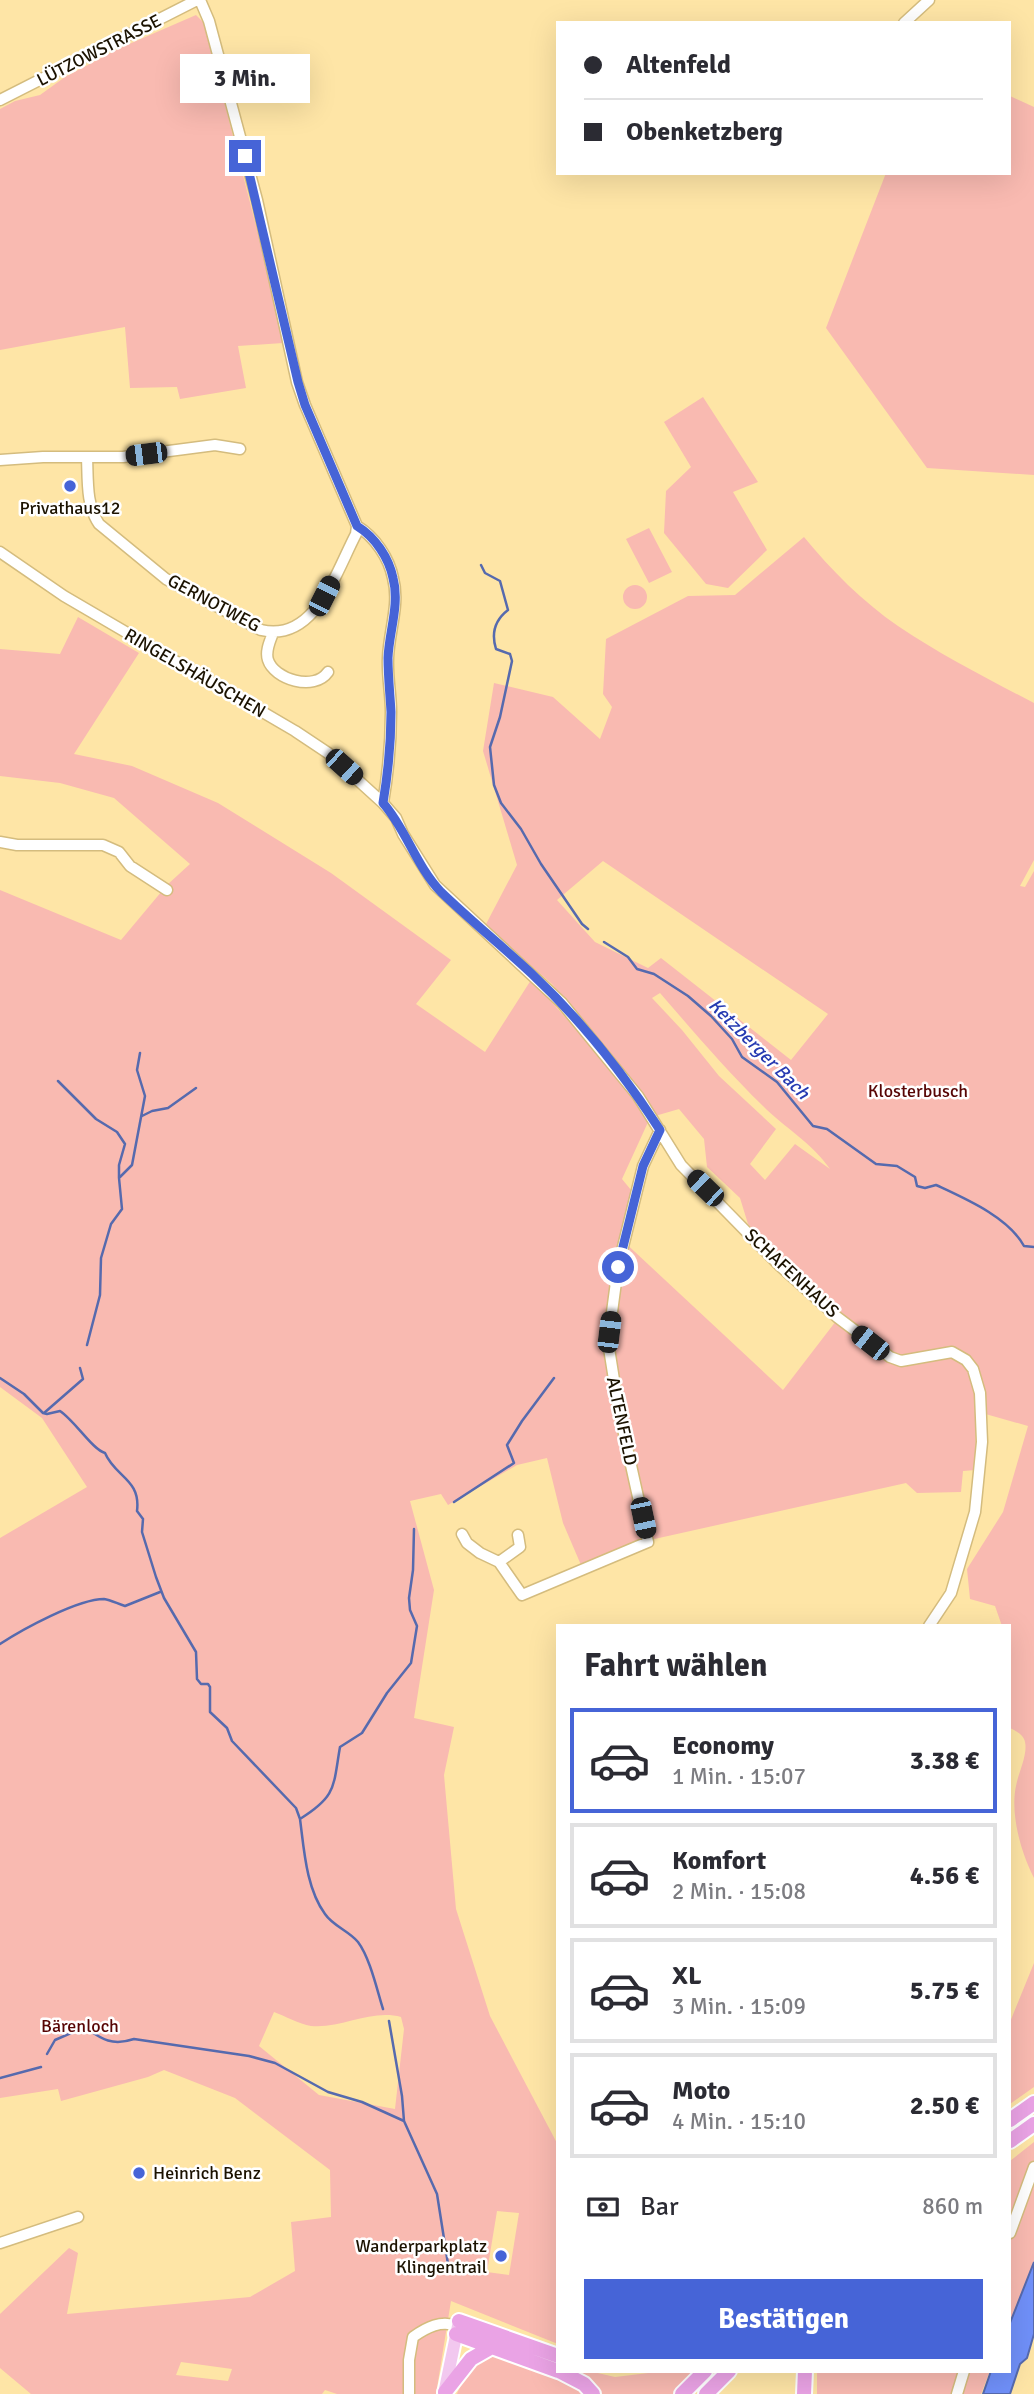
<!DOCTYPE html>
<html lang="de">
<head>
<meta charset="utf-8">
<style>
  :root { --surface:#fff; --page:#f7f7f7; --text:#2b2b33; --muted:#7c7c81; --line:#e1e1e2; --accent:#4664d7 }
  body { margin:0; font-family:Signika,sans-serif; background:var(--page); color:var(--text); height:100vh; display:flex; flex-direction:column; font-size:26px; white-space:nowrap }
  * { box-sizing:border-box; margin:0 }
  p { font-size:23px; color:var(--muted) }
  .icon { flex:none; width:38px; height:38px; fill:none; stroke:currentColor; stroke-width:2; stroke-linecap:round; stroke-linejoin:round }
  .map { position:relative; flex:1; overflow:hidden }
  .details { position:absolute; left:556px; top:1624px; width:455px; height:749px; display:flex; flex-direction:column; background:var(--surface); border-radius:0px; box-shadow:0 7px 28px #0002 }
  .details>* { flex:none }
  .guide { position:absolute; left:556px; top:21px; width:455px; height:154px; border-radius:0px; box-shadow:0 7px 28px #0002; display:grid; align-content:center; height:154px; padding:0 28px; background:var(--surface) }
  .end { position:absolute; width:32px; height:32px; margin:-16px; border:9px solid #4664d7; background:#fff; box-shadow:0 0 0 4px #fff }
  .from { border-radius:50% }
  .bubble { position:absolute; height:49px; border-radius:0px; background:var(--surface); box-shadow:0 7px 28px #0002; font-size:23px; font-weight:700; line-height:49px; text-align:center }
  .car { position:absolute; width:21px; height:42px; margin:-21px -10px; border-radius:9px; box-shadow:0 0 5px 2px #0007; background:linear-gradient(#222 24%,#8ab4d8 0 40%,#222 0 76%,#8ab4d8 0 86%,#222 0) }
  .guide b { display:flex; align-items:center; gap:24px; height:66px; font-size:26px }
  .guide b+b { border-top:2px solid var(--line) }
  .guide i { width:18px; height:18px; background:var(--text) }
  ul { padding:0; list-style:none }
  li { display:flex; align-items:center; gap:21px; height:105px; margin:0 14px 10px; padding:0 14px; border:4px solid var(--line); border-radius:0px }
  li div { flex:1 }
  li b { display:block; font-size:26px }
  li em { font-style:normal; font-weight:700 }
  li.selected { border-color:var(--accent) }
  li>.icon { width:63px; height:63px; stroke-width:1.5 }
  h2 { padding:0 28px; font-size:32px; line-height:84px }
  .pay { display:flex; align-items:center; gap:18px; height:77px; padding:0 28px; font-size:26px }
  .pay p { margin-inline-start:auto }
  .primary-button { display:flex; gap:14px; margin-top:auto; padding:14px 28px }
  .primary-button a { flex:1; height:80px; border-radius:0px; background:var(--accent); color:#fff; font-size:28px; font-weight:700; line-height:80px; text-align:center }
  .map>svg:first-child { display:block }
  .green { fill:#f9bab1; fill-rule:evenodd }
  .water { fill:#7090f9; stroke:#566aae; stroke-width:2 }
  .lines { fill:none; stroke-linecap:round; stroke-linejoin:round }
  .stream { stroke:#566aae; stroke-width:2.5 }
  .minor-casing { stroke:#d4bc7e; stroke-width:13 }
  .major-casing { stroke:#fff; stroke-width:16 }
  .highway-casing { stroke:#fff; stroke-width:18 }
  .minor { stroke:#fff; stroke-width:10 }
  .major { stroke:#f2c8ef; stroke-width:12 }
  .highway { stroke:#eaa3e5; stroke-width:14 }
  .route { stroke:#4664d7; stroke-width:9 }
  .poi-dot { fill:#4664d7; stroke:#fff; stroke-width:2.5 }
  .labels { text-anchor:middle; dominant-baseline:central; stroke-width:5; stroke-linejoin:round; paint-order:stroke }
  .street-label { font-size:18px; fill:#1b1200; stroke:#fff }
  .poi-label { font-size:18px; fill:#1b1200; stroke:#fff }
  .park-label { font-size:18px; fill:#570504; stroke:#fff }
  .water-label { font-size:19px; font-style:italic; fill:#273bb2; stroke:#fff }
</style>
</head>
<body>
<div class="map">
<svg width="1034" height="2394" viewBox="0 0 1034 2394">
  <rect width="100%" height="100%" fill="#fee5a6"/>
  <path class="green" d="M196,15L204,23L273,292L283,343L238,346L246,388L180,399L177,387L130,388L125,327L0,350V109L15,101L40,95L65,77L120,48Z
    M1010,96L1034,107V475L927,468L826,328L886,173H1010Z
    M703,397L758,482L733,492L767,550L728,588L706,584L664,533L666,491L691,467L664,422Z
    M649,528L672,572L649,583L626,539Z
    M804,537C831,570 863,602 898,626C941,655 988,679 1034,703V860L1020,886L1025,887L1034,871V1878C1021,1853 1010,1814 1016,1786C1018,1774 1028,1754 1025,1742C1024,1735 1016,1731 1010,1728V1626H1002L995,1606L970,1599L967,1569L1003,1512L1028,1426L982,1413C984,1374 984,1374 953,1351L901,1357L887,1352L772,1253L748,1224L740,1198L707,1167L704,1139L679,1109L655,1116L642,1093L552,984L485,926L517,865L483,751L494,683L553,697L600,739L612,707L603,694L606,639L688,596L735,595ZM603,861L828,1014L791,1060L661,958L648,968L595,942L557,900ZM660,993C693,1031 726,1070 763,1106C784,1127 813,1144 830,1169L795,1144L765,1180L750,1164L776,1129L719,1076L682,1030L652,998Z
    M623 597a12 12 0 1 1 24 0a12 12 0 1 1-24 0Z
    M78,617L139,653L74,754L132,766L218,803L331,873L451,960L416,1004L485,1052L531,980C573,1024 612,1070 649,1120L622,1179L631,1190L620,1238L783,1390L836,1321L888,1360L952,1355L971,1370L975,1380L976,1470L963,1471L961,1492L917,1493L906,1483L641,1542L581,1565L563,1523L547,1458L517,1465L448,1505L441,1494L410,1501L434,1590L414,1718L454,1727L444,1775L456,1909L490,2016L558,2145V2344L451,2301L436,2394H337L325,2390L322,2394H31L0,2368V2314L69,2248L78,2253L67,2314L250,2297L295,2271L291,2222L331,2217L330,2170L235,2098L164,2070L148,2077L61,2101L58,2089L0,2098V1538L87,1487L42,1418L0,1387V890L121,940L167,885L190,864L114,798L60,783L0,776V649L60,654ZM274,2012C285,2016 299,2024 311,2026C341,2029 371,2009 401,2017L404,2029L395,2109L319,2095L259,2046ZM497,2211L519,2213L509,2275L487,2272ZM181,2362L232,2369L228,2381L176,2375Z
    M1034,1963V2087L1010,2104V2022Z
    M1034,2142V2264L1010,2323V2161Z
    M492,2355C520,2361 562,2376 583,2394H457C464,2376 474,2361 492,2355Z
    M573,2371H589L615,2377L665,2371H701L679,2394H602L590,2380Z
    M817,2371H990L981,2394H817Z"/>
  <path class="water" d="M1034,2262V2334L1027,2358L1020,2364L1010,2394H983L991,2371H1010V2323Z"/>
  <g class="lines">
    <path class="stream" d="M481,565L485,573L500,581L508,610C495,620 491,633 496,649L510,654L512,661L500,717L490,747L494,785L501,803L521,829L541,864L582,924L588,929
      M604,942L628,957L637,969L654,974L688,996L711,1016L732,1039L742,1057L777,1082L813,1126L827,1129L876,1164L897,1166L915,1177L917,1186L925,1188L936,1185C966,1199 1008,1217 1024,1246L1034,1247
      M58,1081L96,1119L117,1132L125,1144L119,1165V1178
      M142,1116L152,1111L168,1108L196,1088
      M87,1345L100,1295L101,1258L111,1224L122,1209L119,1178L132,1165L145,1096L137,1070L140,1053
      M0,1378L24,1394L43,1413L47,1414L60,1411C75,1421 93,1450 105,1453C115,1477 141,1479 137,1511L143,1519L142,1532L156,1577L164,1598L196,1652L197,1679L201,1684H208L210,1687V1712L227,1728L232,1741L296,1808L300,1819
      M44,1413L83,1379L80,1368
      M454,1502L514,1463L507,1445L522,1421L554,1378
      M0,1644C23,1629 78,1599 104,1599C111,1600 118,1604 125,1606L160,1592
      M383,2009C377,1990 370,1958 358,1942C349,1931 333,1926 325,1914C306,1888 304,1849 300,1819C337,1796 333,1787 340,1747L362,1733L387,1693L411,1663L417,1626L410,1610L409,1598L413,1570L414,1529
      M389,2021L402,2096L404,2121
      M47,2054L55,2040L85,2027C102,2040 113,2046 134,2039L249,2056L275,2063L328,2092L362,2102L404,2121L437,2194L448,2264
      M0,2078L41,2067"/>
    <defs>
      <path id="minor" d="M200,0L209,21L257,200L297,382L305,405L357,526
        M904,23L929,0
        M0,100L197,0
        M87,457C88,480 86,505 99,524L166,579L261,630C315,643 336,572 356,534L357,526
        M0,460L43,457H123L215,445L240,449
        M357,526C375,537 389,558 393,578C400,604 389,631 388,658C387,676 391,694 391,712C391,742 388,773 383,803
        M0,552L64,596L295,731L328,753L383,803L396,818L403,834L435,885L562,1003L638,1096L681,1165L780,1266L837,1317L890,1357L901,1361L952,1352L966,1360L973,1369L980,1393L982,1442L975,1512L951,1593L929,1626
        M273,633C270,641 265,651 268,660C274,679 314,692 328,672
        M0,842L17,845H103L119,852L130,866L167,890
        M462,1534L467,1543L480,1553L499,1562L522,1595L648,1542L619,1411L608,1342L618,1267L643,1166L660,1130
        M499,1562L520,1547L518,1535
        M1010,2233L1034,2167
        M0,2243L78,2217
        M409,2394V2360L413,2337C427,2327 441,2320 457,2326
        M957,2394L964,2371"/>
      <path id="major" d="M444,2394L458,2326"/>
      <path id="highway" d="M1010,2120L1034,2103
        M1010,2141L1034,2124
        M459,2321L558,2356
        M456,2334L558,2371
        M559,2371L584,2384L593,2394
        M445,2392L471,2359L492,2347
        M682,2394L705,2371
        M706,2394L729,2371
        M804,2394L805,2371"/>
    </defs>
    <use href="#minor" class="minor-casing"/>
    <use href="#major" class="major-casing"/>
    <use href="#highway" class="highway-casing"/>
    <use href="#minor" class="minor"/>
    <use href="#major" class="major"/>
    <use href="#highway" class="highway"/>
  </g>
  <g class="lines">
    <path class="route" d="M245,156L298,382L305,405L357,526C375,537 389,558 393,578C400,604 389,632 388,658C388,676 390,694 391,712C391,742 388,773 383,803C406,829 416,866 441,892C470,920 502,946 532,974C581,1020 623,1073 660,1130L643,1166L618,1267"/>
  </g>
  <g class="poi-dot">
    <circle cx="70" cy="486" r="7"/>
    <circle cx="139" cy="2173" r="7"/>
    <circle cx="501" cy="2256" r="7"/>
  </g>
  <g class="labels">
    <g class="street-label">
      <text transform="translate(99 50) rotate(-27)">LÜTZOWSTRASSE</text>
      <text transform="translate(214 603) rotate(28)">GERNOTWEG</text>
      <text transform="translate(195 673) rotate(30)">RINGELSHÄUSCHEN</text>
      <text transform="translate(792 1273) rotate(43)">SCHAFENHAUS</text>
      <text transform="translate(622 1421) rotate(78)">ALTENFELD</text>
    </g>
    <g class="poi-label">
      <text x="70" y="508">Privathaus12</text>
      <text x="153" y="2173" text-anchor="start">Heinrich Benz</text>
      <text x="487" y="2246" text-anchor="end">Wanderparkplatz<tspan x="487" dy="21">Klingentrail</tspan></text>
    </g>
    <g class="park-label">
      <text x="918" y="1091">Klosterbusch</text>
      <text x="80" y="2026">Bärenloch</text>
    </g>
    <g class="water-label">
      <text transform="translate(759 1049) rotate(45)">Ketzberger Bach</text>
    </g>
  </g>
</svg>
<i class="end from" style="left:618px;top:1267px"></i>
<i class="end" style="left:245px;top:156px"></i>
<div class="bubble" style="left:180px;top:54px;width:130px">3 Min.</div>
<i class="car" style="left:146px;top:454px;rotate:263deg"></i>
<i class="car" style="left:324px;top:596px;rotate:27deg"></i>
<i class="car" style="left:344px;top:767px;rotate:132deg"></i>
<i class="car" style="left:705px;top:1188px;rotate:314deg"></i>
<i class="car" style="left:609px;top:1332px;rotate:7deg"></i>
<i class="car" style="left:870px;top:1343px;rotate:308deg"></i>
<i class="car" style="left:643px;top:1518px;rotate:168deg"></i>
<div class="guide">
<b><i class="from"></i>Altenfeld</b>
<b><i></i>Obenketzberg</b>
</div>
<section class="details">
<h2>Fahrt wählen</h2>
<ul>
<li class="selected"><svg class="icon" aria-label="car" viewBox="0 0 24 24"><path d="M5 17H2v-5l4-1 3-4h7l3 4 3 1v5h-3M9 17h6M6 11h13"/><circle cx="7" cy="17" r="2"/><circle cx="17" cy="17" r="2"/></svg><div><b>Economy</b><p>1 Min. · 15:07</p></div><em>3.38 €</em></li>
<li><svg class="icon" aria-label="car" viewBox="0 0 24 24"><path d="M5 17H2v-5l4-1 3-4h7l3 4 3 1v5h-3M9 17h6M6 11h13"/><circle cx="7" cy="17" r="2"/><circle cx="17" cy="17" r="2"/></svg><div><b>Komfort</b><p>2 Min. · 15:08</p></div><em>4.56 €</em></li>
<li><svg class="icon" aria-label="car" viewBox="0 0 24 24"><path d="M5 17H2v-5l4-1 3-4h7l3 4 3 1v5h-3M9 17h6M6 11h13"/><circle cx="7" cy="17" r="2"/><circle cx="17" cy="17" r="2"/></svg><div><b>XL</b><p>3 Min. · 15:09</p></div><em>5.75 €</em></li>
<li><svg class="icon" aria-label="car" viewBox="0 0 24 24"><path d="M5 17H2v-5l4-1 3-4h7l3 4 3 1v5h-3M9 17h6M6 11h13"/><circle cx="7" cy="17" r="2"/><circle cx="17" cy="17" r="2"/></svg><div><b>Moto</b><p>4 Min. · 15:10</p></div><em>2.50 €</em></li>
</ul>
<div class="pay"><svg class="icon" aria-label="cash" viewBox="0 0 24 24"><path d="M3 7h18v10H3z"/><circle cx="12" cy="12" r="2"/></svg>Bar<p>860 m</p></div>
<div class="primary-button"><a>Bestätigen</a></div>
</section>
</div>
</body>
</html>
